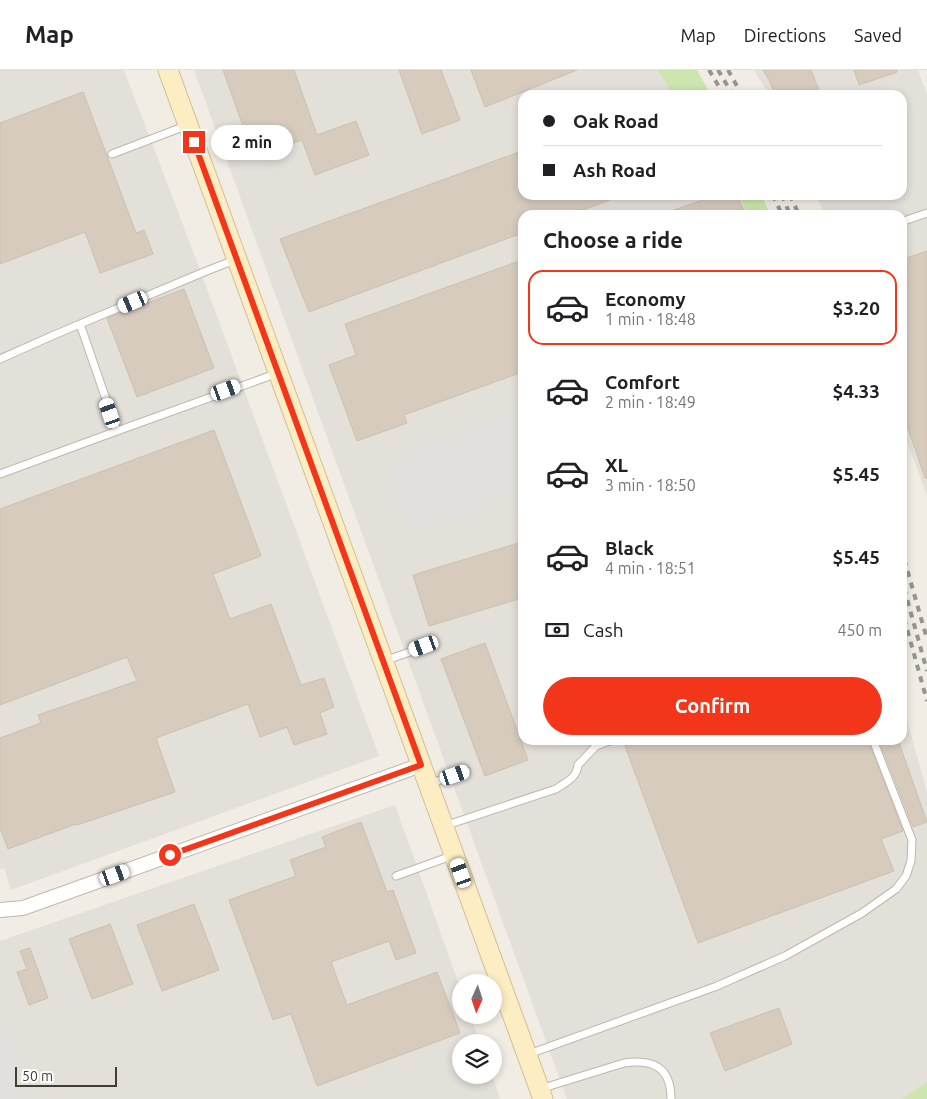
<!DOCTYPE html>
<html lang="en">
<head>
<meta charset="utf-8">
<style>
  :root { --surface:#fff; --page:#f6f6f6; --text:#202124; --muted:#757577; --line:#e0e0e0; --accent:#f33519 }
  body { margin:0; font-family:Ubuntu,sans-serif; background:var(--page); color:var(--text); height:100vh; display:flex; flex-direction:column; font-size:19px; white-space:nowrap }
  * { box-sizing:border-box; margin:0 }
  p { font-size:16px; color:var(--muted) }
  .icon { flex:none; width:28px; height:28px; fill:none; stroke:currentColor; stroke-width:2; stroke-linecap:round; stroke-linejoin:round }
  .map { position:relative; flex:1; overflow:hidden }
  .drawer { position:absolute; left:518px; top:140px; width:389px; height:535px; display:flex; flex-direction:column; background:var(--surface); border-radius:15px; box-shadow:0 2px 8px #0003 }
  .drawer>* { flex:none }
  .banner { position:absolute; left:518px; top:20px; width:389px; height:110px; border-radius:15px; box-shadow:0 2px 8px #0003; display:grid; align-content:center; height:110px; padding:0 25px; background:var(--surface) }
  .needle { width:32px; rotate:183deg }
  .controls { position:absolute; left:452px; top:904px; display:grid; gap:10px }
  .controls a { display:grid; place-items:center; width:50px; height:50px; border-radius:50%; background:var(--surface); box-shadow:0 2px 8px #0003; font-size:25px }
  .scale { position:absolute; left:15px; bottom:12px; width:102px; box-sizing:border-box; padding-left:5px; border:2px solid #433d34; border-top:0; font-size:14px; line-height:18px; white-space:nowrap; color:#433d34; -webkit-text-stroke:4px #fff; paint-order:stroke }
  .end { position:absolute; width:22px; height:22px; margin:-11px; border:6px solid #f33519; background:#fff; box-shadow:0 0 0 2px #fff }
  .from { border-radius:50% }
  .bubble { position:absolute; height:35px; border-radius:18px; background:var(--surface); box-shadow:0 2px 8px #0003; font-size:16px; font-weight:700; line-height:35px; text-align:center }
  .car { position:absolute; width:15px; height:30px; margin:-15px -8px; border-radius:6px; box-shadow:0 0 4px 1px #0007; background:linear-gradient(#fff 24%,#345 0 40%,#fff 0 76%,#345 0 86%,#fff 0) }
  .banner b { display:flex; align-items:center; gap:18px; height:48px; font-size:19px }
  .banner b+b { border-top:1px solid var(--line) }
  .banner i { width:12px; height:12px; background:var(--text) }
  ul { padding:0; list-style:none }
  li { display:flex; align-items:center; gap:15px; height:75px; margin:0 10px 8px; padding:0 15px; border:2px solid transparent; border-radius:15px }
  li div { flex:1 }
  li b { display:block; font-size:19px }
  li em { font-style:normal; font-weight:700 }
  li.selected { border-color:var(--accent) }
  li>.icon { width:45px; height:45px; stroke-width:1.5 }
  h2 { padding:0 25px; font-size:22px; line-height:60px }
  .pay { display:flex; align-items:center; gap:12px; height:55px; padding:0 25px; font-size:19px }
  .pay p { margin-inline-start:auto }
  .button { display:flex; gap:10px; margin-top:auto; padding:10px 25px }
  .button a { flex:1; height:58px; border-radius:30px; background:var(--accent); color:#fff; font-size:20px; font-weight:700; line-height:58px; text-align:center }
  header { display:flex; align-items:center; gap:30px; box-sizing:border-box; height:70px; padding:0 25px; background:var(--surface); border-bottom:1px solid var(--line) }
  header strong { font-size:24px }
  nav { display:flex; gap:28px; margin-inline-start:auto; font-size:18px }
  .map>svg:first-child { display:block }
  .industrial { fill:#e3dfd9 }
  .green { fill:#cde5ae }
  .parking { fill:#e2e0dc }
  .building { fill:#d6cbbd; stroke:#cdc0ad }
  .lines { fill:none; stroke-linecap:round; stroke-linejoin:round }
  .service-casing { stroke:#bfb7aa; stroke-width:9 }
  .minor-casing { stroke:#bfb7aa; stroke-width:16 }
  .secondary-casing { stroke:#d0c095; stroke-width:21 }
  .service { stroke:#fff; stroke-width:7 }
  .minor { stroke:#fff; stroke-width:14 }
  .secondary { stroke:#fdedc3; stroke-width:19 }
  .rail { stroke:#949494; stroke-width:4; stroke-dasharray:6 6; stroke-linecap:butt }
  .route { stroke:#f33519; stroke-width:6 }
</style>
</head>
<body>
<header>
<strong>Map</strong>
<nav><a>Map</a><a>Directions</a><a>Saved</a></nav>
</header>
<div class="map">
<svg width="927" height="1029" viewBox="0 0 927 1029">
  <rect width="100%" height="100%" fill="#f1ede4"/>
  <path class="industrial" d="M0,0H124L193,181L379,686L11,820L4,798L0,799Z
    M194,0H657L674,25H522V125H739L748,145H522V670H901V629L927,722V1012L901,1029H567Z
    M754,0H918L927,24V426L901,355V145H825L816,125H901V25H769Z
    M395,735L461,920V945H470L480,972H461V1005H492L500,1029H0V871Z"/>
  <path class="green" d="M657,0H697L711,25H674Z
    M739,125H762L770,145H748Z
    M927,1012V1029H901Z"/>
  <path class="parking" d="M522,338V423L413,465L385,391Z
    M10,958L38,1029H0V962Z"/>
  <path class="building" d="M223,0H294L317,65L356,51L369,85L315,105L302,70L254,87Z
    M399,0H441L460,50L422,64Z
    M471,0H577L485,37Z
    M763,0H811L821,25H775L770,12Z
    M854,0H897V2L859,15Z
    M83,22L136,163L144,160L153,184L100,203L85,162L0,194V53Z
    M522,81V125L620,126L570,145H522V163L309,242L280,169Z
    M718,125H737L746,145H665V143Z
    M927,181V408H925L901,338V190Z
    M522,190V302L404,345L407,353L357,371L329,295L356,285L345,254Z
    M184,219L214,298L137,327L107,248Z
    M214,360L261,486L213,504L230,549L271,534L301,615L324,608L334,637L320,643L327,664L294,675L287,657L260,667L248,634L156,668L175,722L77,755L76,754L8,779L0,758V668L41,653L38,645L137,611L127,587L0,635V439Z
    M522,472V528L429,556L413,505Z
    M485,573L528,690L485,706L441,589Z
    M642,670H868L903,761L881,769L894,801L698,873L625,676Z
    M879,670H898L927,752L913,757Z
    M361,752L387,822L393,820L416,883L396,890L389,871L331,892L347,935L437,902L460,963L317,1016L291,944L273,950L229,830L296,806L290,790L326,777L322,767Z
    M194,834L219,900L162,921L137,855Z
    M110,854L133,914L92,929L69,869Z
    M30,878L48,928L29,935L17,902L27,899L20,881Z
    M779,938L792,974L725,1001L710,963Z"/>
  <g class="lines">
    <defs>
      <path id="service" d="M112,84L188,55
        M901,152L927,143
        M80,254L117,361L278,303
        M0,289L54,265L204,202L237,189
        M0,404L117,361
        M384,591L424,577
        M429,714L467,701
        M444,756L556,719C566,712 577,708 578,695L596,676L612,670
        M396,806L454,785
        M529,984L717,916L785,886L862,843L896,819L906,806L911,791L912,770L873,670
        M540,1019L624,993C653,989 671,997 671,1029"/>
      <path id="minor" d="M0,840L23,838L421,695"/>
      <path id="secondary" d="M168,0L543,1029"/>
    </defs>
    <use href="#service" class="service-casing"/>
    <use href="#minor" class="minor-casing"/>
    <use href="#secondary" class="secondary-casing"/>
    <use href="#service" class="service"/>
    <use href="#minor" class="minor"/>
    <use href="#secondary" class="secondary"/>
    <path class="rail" d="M709,0L724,25
      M718,0L733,25
      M728,0L742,25
      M773,125L782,145
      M782,125L790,145
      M790,125L799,145
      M901,478L927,569
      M901,507L927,601
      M901,537L927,631"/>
  </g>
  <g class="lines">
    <path class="route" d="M170,785L421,695L194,72"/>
  </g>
</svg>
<div class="controls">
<a><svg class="needle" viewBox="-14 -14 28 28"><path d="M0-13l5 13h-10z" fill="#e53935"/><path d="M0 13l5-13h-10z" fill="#757577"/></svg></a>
<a><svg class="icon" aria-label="layers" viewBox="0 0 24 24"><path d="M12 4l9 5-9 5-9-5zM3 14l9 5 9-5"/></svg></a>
</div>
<div class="scale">50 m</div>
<i class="end from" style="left:170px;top:785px"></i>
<i class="end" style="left:194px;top:72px"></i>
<div class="bubble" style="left:211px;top:55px;width:82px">2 min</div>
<i class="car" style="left:133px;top:232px;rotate:247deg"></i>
<i class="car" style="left:226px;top:320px;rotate:70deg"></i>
<i class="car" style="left:110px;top:343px;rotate:341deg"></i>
<i class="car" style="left:424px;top:576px;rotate:250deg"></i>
<i class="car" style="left:455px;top:705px;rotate:71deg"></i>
<i class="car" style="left:461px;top:803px;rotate:340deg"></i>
<i class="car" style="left:115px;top:805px;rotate:70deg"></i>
<div class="banner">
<b><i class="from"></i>Oak Road</b>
<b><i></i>Ash Road</b>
</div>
<section class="drawer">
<h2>Choose a ride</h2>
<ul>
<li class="selected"><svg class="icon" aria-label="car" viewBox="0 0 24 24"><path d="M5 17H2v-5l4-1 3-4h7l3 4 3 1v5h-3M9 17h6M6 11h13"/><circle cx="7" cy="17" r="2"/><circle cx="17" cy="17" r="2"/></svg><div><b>Economy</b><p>1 min · 18:48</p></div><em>$3.20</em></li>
<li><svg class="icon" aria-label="car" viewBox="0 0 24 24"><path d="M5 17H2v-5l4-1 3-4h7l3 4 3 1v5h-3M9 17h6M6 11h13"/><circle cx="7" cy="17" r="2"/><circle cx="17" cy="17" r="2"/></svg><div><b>Comfort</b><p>2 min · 18:49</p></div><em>$4.33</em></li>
<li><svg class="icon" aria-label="car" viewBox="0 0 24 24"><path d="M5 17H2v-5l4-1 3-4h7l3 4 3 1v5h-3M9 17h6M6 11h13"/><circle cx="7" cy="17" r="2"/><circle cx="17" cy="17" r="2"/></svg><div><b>XL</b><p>3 min · 18:50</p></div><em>$5.45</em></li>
<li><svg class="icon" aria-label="car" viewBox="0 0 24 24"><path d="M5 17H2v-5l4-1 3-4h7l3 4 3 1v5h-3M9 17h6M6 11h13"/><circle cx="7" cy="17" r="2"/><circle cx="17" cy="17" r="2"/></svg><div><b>Black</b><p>4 min · 18:51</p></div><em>$5.45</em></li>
</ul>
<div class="pay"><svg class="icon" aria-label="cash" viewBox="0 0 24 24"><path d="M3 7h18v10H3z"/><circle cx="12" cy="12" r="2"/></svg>Cash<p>450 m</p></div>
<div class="button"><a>Confirm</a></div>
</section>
</div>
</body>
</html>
